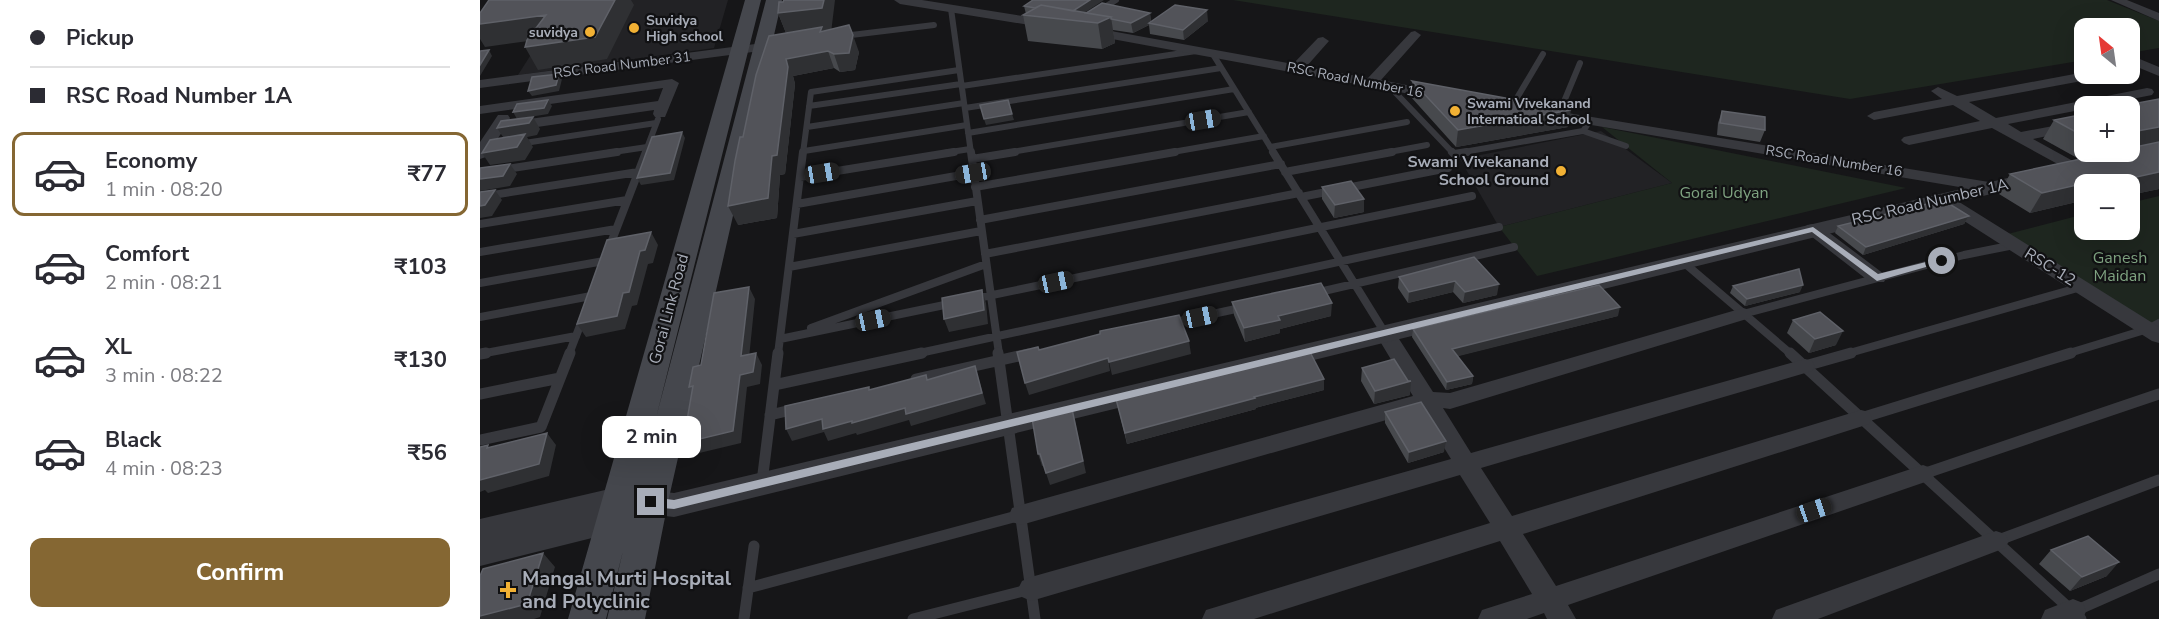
<!DOCTYPE html>
<html lang="en">
<head>
<meta charset="utf-8">
<style>
  :root { --surface:#fff; --page:#f7f7f7; --text:#2b2b33; --muted:#7c7c81; --line:#e1e1e2; --accent:#856733 }
  body { margin:0; font-family:"Nunito Sans",sans-serif; background:var(--page); color:var(--text); height:100vh; display:flex; flex-direction:column; font-size:22px; white-space:nowrap }
  * { box-sizing:border-box; margin:0 }
  p { font-size:20px; color:var(--muted) }
  .icon { flex:none; width:33px; height:33px; fill:none; stroke:currentColor; stroke-width:2; stroke-linecap:round; stroke-linejoin:round }
  .map { position:relative; flex:1; overflow:hidden }
  .sheet { display:flex; flex-direction:column; background:var(--surface); width:480px }
  .sheet>* { flex:none }
  .top-card { display:grid; align-content:center; height:132px; padding:0 30px; background:var(--surface) }
  .needle { width:39px; rotate:331deg }
  .controls { position:absolute; left:1594px; top:18px; display:grid; gap:12px }
  .controls a { display:grid; place-items:center; width:66px; height:66px; border-radius:12px; background:var(--surface); box-shadow:0 6px 24px #0002; font-size:30px }
  .end { position:absolute; width:27px; height:27px; margin:-14px; border:8px solid #a8adb8; background:#111; box-shadow:0 0 0 3px #111 }
  .from { border-radius:50% }
  .bubble { position:absolute; height:42px; border-radius:12px; background:var(--surface); box-shadow:0 6px 24px #0002; font-size:20px; font-weight:700; line-height:42px; text-align:center }
  .car { position:absolute; width:18px; height:36px; margin:-18px -9px; border-radius:8px; box-shadow:0 0 4px 2px #0007; background:linear-gradient(#222 24%,#8ab4d8 0 40%,#222 0 76%,#8ab4d8 0 86%,#222 0) }
  .top-card b { display:flex; align-items:center; gap:21px; height:57px; font-size:22px }
  .top-card b+b { border-top:2px solid var(--line) }
  .top-card i { width:15px; height:15px; background:var(--text) }
  ul { padding:0; list-style:none }
  li { display:flex; align-items:center; gap:18px; height:84px; margin:0 12px 9px; padding:0 18px; border:3px solid transparent; border-radius:12px }
  li div { flex:1 }
  li b { display:block; font-size:22px }
  li em { font-style:normal; font-weight:700 }
  li.selected { border-color:var(--accent) }
  li>.icon { width:54px; height:54px; stroke-width:1.5 }
  .button { display:flex; gap:12px; margin-top:auto; padding:12px 30px }
  .button a { flex:1; height:69px; border-radius:12px; background:var(--accent); color:#fff; font-size:24px; font-weight:700; line-height:69px; text-align:center }
  main { display:flex; flex:1; min-height:0 }
  .map>svg:first-child { display:block }
  .built { fill:#222225 }
  .green { fill:#1e261f }
  .lines { fill:none; stroke-linecap:round; stroke-linejoin:round }
  .service-far2 { stroke:#37383d; stroke-width:6 }
  .service-far1 { stroke:#37383d; stroke-width:8 }
  .service { stroke:#37383d; stroke-width:11 }
  .minor { fill:#37383d; fill-rule:evenodd }
  .tertiary { fill:#37383d; fill-rule:evenodd }
  .secondary { fill:#45474d; fill-rule:evenodd }
  .wall { fill:#47494d }
  .shaded-wall { fill:#2f3033 }
  .building { fill:#525359; stroke:#5f6168; stroke-width:1.5 }
  .route { fill:#a8adb8 }
  .poi-dot { fill:#f2b134; stroke:#111113; stroke-width:2 }
  .labels { text-anchor:middle; dominant-baseline:central; stroke-width:4.5; stroke-linejoin:round; paint-order:stroke }
  .far-poi-label { font-size:14px; font-weight:bold; fill:#a8adb8; stroke:#111113; text-anchor:start }
  .far-street-label { font-size:14px; fill:#a8adb8; stroke:#111113 }
  .poi-label { font-size:16px; font-weight:bold; fill:#a8adb8; stroke:#111113; text-anchor:end }
  .park-label { font-size:16px; fill:#7fa381; stroke:#111113 }
  .street-label { font-size:16px; fill:#a8adb8; stroke:#111113 }
  .near-poi-label { font-size:20px; font-weight:bold; fill:#a8adb8; stroke:#111113; text-anchor:start }
</style>
</head>
<body>
<main>
<section class="sheet">
<div class="top-card">
<b><i class="from"></i>Pickup</b>
<b><i></i>RSC Road Number 1A</b>
</div>
<ul>
<li class="selected"><svg class="icon" aria-label="car" viewBox="0 0 24 24"><path d="M5 17H2v-5l4-1 3-4h7l3 4 3 1v5h-3M9 17h6M6 11h13"/><circle cx="7" cy="17" r="2"/><circle cx="17" cy="17" r="2"/></svg><div><b>Economy</b><p>1 min · 08:20</p></div><em>₹77</em></li>
<li><svg class="icon" aria-label="car" viewBox="0 0 24 24"><path d="M5 17H2v-5l4-1 3-4h7l3 4 3 1v5h-3M9 17h6M6 11h13"/><circle cx="7" cy="17" r="2"/><circle cx="17" cy="17" r="2"/></svg><div><b>Comfort</b><p>2 min · 08:21</p></div><em>₹103</em></li>
<li><svg class="icon" aria-label="car" viewBox="0 0 24 24"><path d="M5 17H2v-5l4-1 3-4h7l3 4 3 1v5h-3M9 17h6M6 11h13"/><circle cx="7" cy="17" r="2"/><circle cx="17" cy="17" r="2"/></svg><div><b>XL</b><p>3 min · 08:22</p></div><em>₹130</em></li>
<li><svg class="icon" aria-label="car" viewBox="0 0 24 24"><path d="M5 17H2v-5l4-1 3-4h7l3 4 3 1v5h-3M9 17h6M6 11h13"/><circle cx="7" cy="17" r="2"/><circle cx="17" cy="17" r="2"/></svg><div><b>Black</b><p>4 min · 08:23</p></div><em>₹56</em></li>
</ul>
<div class="button"><a>Confirm</a></div>
</section>
<div class="map">
<svg width="1679" height="619" viewBox="0 0 1679 619">
  <rect width="100%" height="100%" fill="#161618"/>
  <path class="built" d="M141,0H248L234,48L38,75L81,7Z
    M1121,131L1192,183L1019,227L980,159Z"/>
  <path class="green" d="M753,0H1627L1679,21V48L1650,53V28H1605V60L1370,99Z
    M1122,127L1426,188L1057,276L1019,227L1192,183Z
    M1679,196V323L1668,329L1520,236L1605,214V230H1650V203Z"/>
  <g class="lines">
    <path class="service-far2" d="M471,9L491,153
      M620,10L636,0
      M363,36L454,25
      M734,56L794,153
      M482,86L716,51
      M911,88L973,153
      M329,106L481,84
      M485,108L741,68
      M1031,108L1063,54
      M1078,116L1100,63
      M327,127L484,103
      M1103,131L1146,146
      M488,133L754,89
      M38,144L176,123
      M790,147L927,122
      M324,151L487,125
      M127,153L167,147
      M165,153L178,119
      M323,153L331,92L479,70
      M464,153L490,149
      M526,153L769,112
      M687,153L784,136
      M904,153L947,145
      M978,153L1103,131L1110,121"/>
    <path class="service-far1" d="M491,152L519,354
      M793,152L905,333
      M972,152L974,154L987,152
      M492,159L535,152
      M805,172L912,152
      M0,173L137,152
      M320,177L474,152
      M495,187L695,152
      M0,197L158,172
      M821,197L968,168
      M317,204L493,173
      M500,220L801,164
      M0,224L147,200
      M313,234L497,201
      M129,248L166,152
      M0,252L136,229
      M505,254L819,193
      M1202,261L1311,354
      M309,267L501,231
      M0,283L124,261
      M835,293L1034,247
      M493,299L992,196
      M1263,314L1484,255L1534,245
      M0,317L111,296
      M691,323L765,307
      M331,328L506,264
      M300,339L474,303
      M0,354L96,336
      M89,354L103,318
      M298,354L323,152
      M435,354L1019,227
      M1366,354L1601,287
      M1586,354L1668,329L1679,323"/>
    <path class="service" d="M518,353L555,619
      M1310,353L1601,619
      M0,354L6,353
      M1325,366L1371,353
      M436,379L548,354
      M294,385L442,353
      M0,394L80,378
      M290,415L315,409
      M1381,418L1591,353
      M0,440L61,427L90,353
      M1443,474L1679,394
      M282,482L298,353
      M1516,541L1679,480
      M268,588L541,515
      M1595,611L1679,574
      M264,619L274,546
      M433,619L551,589"/>
    <path class="minor" d="M414,0H442L568,20L574,24L568,28L420,4Z
      M1631,0H1647L1679,13V21Z
      M609,27L813,64L838,38L843,37L849,41L826,67L888,78L931,32L935,31L941,35L901,80L957,91L964,95L957,99L605,34L603,31L605,28Z
      M283,43L289,47L288,50L0,88V80Z
      M1650,55L1679,67V76L1650,64Z
      M1605,72L1625,74L1618,78L1489,102L1516,118L1667,88L1672,89L1674,92L1672,95L1667,96L1616,106H1605V109L1528,124L1541,132L1605,120V128L1553,139L1602,166L1604,169L1602,172L1596,174L1512,128L1429,145L1424,143L1421,140L1424,137L1500,121L1473,105L1394,120L1387,116L1394,112L1462,99L1451,91L1458,87L1477,96Z
      M192,79L199,83L185,117H175L173,114L174,110L22,132L6,157L0,159V142L18,115H28L30,118L28,122L178,101L183,88L0,114V106Z
      M1063,109L1509,182L1517,187L1509,192L1058,116L1056,113L1058,110Z
      M1462,194L1468,195L1679,327V343L1672,341L1456,203L1454,199L1456,195Z
      M1333,224L1339,225L1404,274L1406,278L1404,282H1390L1327,233L1324,229L1327,225Z
      M1263,308L1270,310L1273,314L1270,318L970,409L963,408L991,453L1325,359L1332,361L1335,366L1332,371L1001,468L1032,516L1381,410L1389,412L1392,418L1389,424L1043,534L1076,586L1443,465L1451,468L1455,474L1451,480L1088,605L1096,619H1067L1064,613L1047,619H998L1002,610L1052,594L1020,541L774,619H722L726,610L736,607L1010,523L980,475L551,601L542,597L538,589L542,581L551,577L971,459L941,410L541,525L532,522L529,515L532,508L541,505L933,396L895,333L898,328L905,326L912,328L953,392L970,393Z
      M1516,531L1525,534L1529,541L1525,548L1338,619H1292L1296,610Z
      M1593,599L1603,603L1606,611L1603,619H1561L1565,610Z"/>
    <path class="tertiary" d="M1557,171L1564,173L1567,177L1564,181L194,517L159,513L156,524L132,533L0,566V519L138,487L194,493Z"/>
    <path class="secondary" d="M265,0H281L177,414L286,0H302L188,502L165,619H127L143,551L126,619H88Z"/>
  </g>
  <path class="wall" d="M544,6L605,13H670L671,22L728,21L704,40L670,34L669,25L653,33L633,30L635,43L622,49L548,41L543,15L546,14Z
    M298,13L352,29L379,52L375,70L360,72L354,68L313,76L315,84L305,174L300,175L297,218L258,225L263,137L306,33Z
    M932,81L1088,127L976,147L931,97Z
    M1679,99V189L1650,195V184H1605V200L1550,213L1519,194L1530,174L1599,159L1563,139L1574,120L1605,114V152H1624L1623,154L1650,152V106Z
    M1242,111L1285,130L1280,142L1237,135L1238,123Z
    M842,187L884,212L854,218L842,199Z
    M1489,216L1484,224L1383,255L1355,233L1358,226Z
    M994,257L1017,295L983,303L973,292L928,303L918,288L919,277Z
    M1253,286L1320,292L1265,306L1250,293Z
    M752,302L851,316L800,329V333L765,342L754,315Z
    M1138,316L977,356L993,376L992,384L966,390L932,337L933,329Z
    M1313,320L1356,345L1329,353L1307,333Z
    M882,368L930,395L894,404L881,381Z
    M844,390L775,408L776,409L647,444L636,399Z
    M905,412L964,452L928,463L905,423Z
    M1571,550L1627,576L1590,591L1559,564Z"/>
  <path class="shaded-wall" d="M135,0H151L154,5L127,59L58,70L45,47Z
    M344,0H355L351,33L308,38L298,13Z
    M610,0H624L592,21L589,13Z
    M727,10L728,21L704,40L703,30Z
    M670,13L671,24L669,23V25L653,33L651,23Z
    M66,15L78,37L5,47L0,39V24Z
    M631,17L635,43L622,49L618,23Z
    M373,35L379,52L375,70L360,72L354,54Z
    M9,50L12,56L0,76V65Z
    M348,51L354,68L313,76L315,84L305,174L300,175L297,218L258,225L248,206L292,156L306,59Z
    M79,74L82,79L79,91L52,96L48,91Z
    M68,100L72,106L68,114L37,119L33,112Z
    M1091,110L1088,127L976,147L978,130Z
    M532,114L534,120L506,125L504,119Z
    M53,117L60,129L57,135L47,137L53,147L45,160L10,165L2,153L25,140L17,128Z
    M1679,127V143L1650,150V136L1652,132Z
    M202,132L205,138L194,180L161,185L157,178Z
    M1605,152H1624L1622,155L1600,160Z
    M30,164L37,174L30,186L0,191V179Z
    M1679,172V189L1650,195V184H1639L1643,180Z
    M1636,176L1630,184H1605V200L1550,213L1562,193Z
    M15,190L22,200L12,216L0,218V206Z
    M884,199V212L854,218L855,205Z
    M1489,216L1484,224L1383,255L1386,247Z
    M171,232L178,245L173,263L168,264L157,305L152,306L145,329L106,337L97,324L143,293L160,251Z
    M975,281L973,292L928,303L929,292Z
    M1019,284L1017,295L983,303L985,292Z
    M1323,285L1320,292L1265,306L1267,299Z
    M269,287L275,299L268,368L261,356Z
    M502,290L506,303L508,324L469,332L464,319Z
    M852,303L851,316L800,329V333L765,342L764,328L798,316Z
    M1140,307L1138,316L971,358L972,349Z
    M1363,331L1356,345L1329,353L1335,339Z
    M709,341L711,354L632,375L629,362Z
    M276,353L282,365L280,384L267,387L261,443L211,455L203,443L260,375Z
    M628,358L630,371L549,395L545,383Z
    M495,366L506,404L431,426L429,420L377,435L376,433L348,441L344,432L312,441L306,429Z
    M993,376L992,384L966,390L967,382Z
    M844,379V390L775,408L776,409L647,444L645,433L774,397Z
    M931,381L930,395L894,404L895,391Z
    M595,421L606,473L570,485L566,473Z
    M67,433L76,445L69,476L8,493L5,490L0,492V479Z
    M966,441L964,452L928,463L929,452Z
    M558,454H560L564,466H562Z
    M63,553L75,567L60,617L54,619H0V616Z
    M1639,562L1627,576L1590,591L1602,577Z"/>
  <path class="building" d="M9,0H135L115,37L45,47L47,40L66,15L0,24V13Z
    M304,0H344L342,8L298,13L299,2H303Z
    M553,0H610L593,11L561,5L555,8L544,6Z
    M622,3L670,13L651,23L631,19V17L606,13Z
    M561,5L631,17L618,23L543,15Z
    M695,5L727,10L703,30L669,23Z
    M369,25L373,35L369,53L354,54L348,51L306,59L308,67L297,155L292,156L288,198L248,206L255,161L260,137H263L276,75L289,36L342,27L340,32Z
    M9,50L0,65V51Z
    M79,74L76,85L48,91L52,77Z
    M932,81L1091,110L978,130Z
    M1679,99V127L1652,132H1650V106H1642Z
    M68,100L64,108L33,112L37,104Z
    M528,100L532,114L504,119L500,105Z
    M1242,111L1285,117V130L1240,123Z
    M1605,114V137L1574,120Z
    M53,117L49,123L17,128L21,121Z
    M202,132L190,173L157,178L172,137Z
    M45,134L37,147L2,153L10,140Z
    M1679,142V172L1643,180L1636,176L1562,193L1530,174L1634,152H1650V148Z
    M30,164L23,176L0,179V168Z
    M871,181L884,199L855,205L842,187Z
    M15,190L5,205L0,206V192Z
    M1463,200L1489,216L1386,247L1358,226Z
    M171,232L165,250L160,251L149,292L143,293L137,316L97,324L127,240Z
    M994,257L1019,284L985,292L975,281L929,292L919,277Z
    M1319,269L1323,285L1267,299L1253,286Z
    M841,283L852,303L798,316L800,320L764,328L752,302Z
    M1119,285L1140,307L972,349L993,376L967,382L933,329Z
    M269,287L261,356L276,353L273,372L260,375L253,431L203,443L213,386L209,387L213,367L221,365L234,293Z
    M502,290L504,310L464,319L462,298Z
    M1340,312L1363,331L1335,339L1313,320Z
    M699,315L709,341L629,362L628,358L545,383L537,352L558,347L559,350L620,334V331Z
    M830,352L844,379L774,397L775,398L645,433L636,399Z
    M914,359L928,381H931L895,391L882,368Z
    M495,366L502,393L426,414L425,408L372,423V421L343,429L342,419L306,429L305,406L389,387V390L446,375L447,380Z
    M941,402L966,441L929,452L905,412Z
    M592,409L603,461L566,473L560,454H558L552,418Z
    M67,433L59,464L0,480V447L8,445L7,448Z
    M1608,536L1639,562L1602,577L1571,550Z
    M63,553L47,604L0,616V576L3,569Z"/>
  <path class="route" d="M1333,227L1398,274L1462,258L1467,261L1397,281L1332,232L194,509L171,507L165,502L171,497L194,500Z"/>
  <g class="poi-dot">
    <circle cx="154" cy="28" r="6"/>
    <circle cx="110" cy="32" r="6"/>
    <circle cx="975" cy="111" r="6"/>
    <circle cx="1081" cy="171" r="6"/>
    <path d="M25 581h6v6h6v6h-6v6h-6v-6h-6v-6h6z"/>
  </g>
  <g class="labels">
    <g class="far-poi-label">
      <text x="166" y="20">Suvidya<tspan x="166" dy="16">High school</tspan></text>
      <text x="98" y="32" text-anchor="end">suvidya</text>
      <text x="987" y="103">Swami Vivekanand<tspan x="987" dy="16">Internatioal School</tspan></text>
    </g>
    <g class="far-street-label">
      <text transform="translate(142 65) rotate(-7)">RSC Road Number 31</text>
      <text transform="translate(875 80) rotate(11)">RSC Road Number 16</text>
      <text transform="translate(1354 161) rotate(9)">RSC Road Number 16</text>
    </g>
    <g class="poi-label">
      <text x="1069" y="162">Swami Vivekanand<tspan x="1069" dy="18">School Ground</tspan></text>
    </g>
    <g class="park-label">
      <text x="1244" y="193">Gorai Udyan</text>
      <text x="1640" y="258">Ganesh<tspan x="1640" dy="18">Maidan</tspan></text>
    </g>
    <g class="street-label">
      <text transform="translate(1450 202) rotate(-13)">RSC Road Number 1A</text>
      <text transform="translate(1570 267) rotate(32)">RSC-12</text>
      <text transform="translate(189 309) rotate(-75)">Gorai Link Road</text>
    </g>
    <g class="near-poi-label">
      <text x="42" y="578">Mangal Murti Hospital<tspan x="42" dy="23">and Polyclinic</tspan></text>
    </g>
  </g>
</svg>
<div class="controls">
<a><svg class="needle" viewBox="-14 -14 28 28"><path d="M0-13l5 13h-10z" fill="#e53935"/><path d="M0 13l5-13h-10z" fill="#7c7c81"/></svg></a>
<a>+</a>
<a>−</a>
</div>
<i class="end from" style="left:1462px;top:261px"></i>
<i class="end" style="left:171px;top:502px"></i>
<div class="bubble" style="left:122px;top:416px;width:99px">2 min</div>
<i class="car" style="left:723px;top:120px;rotate:80deg"></i>
<i class="car" style="left:342px;top:173px;rotate:81deg"></i>
<i class="car" style="left:493px;top:173px;rotate:260deg"></i>
<i class="car" style="left:576px;top:282px;rotate:78deg"></i>
<i class="car" style="left:720px;top:317px;rotate:78deg"></i>
<i class="car" style="left:393px;top:320px;rotate:78deg"></i>
<i class="car" style="left:1334px;top:510px;rotate:71deg"></i>
</div>
</main>
</body>
</html>
